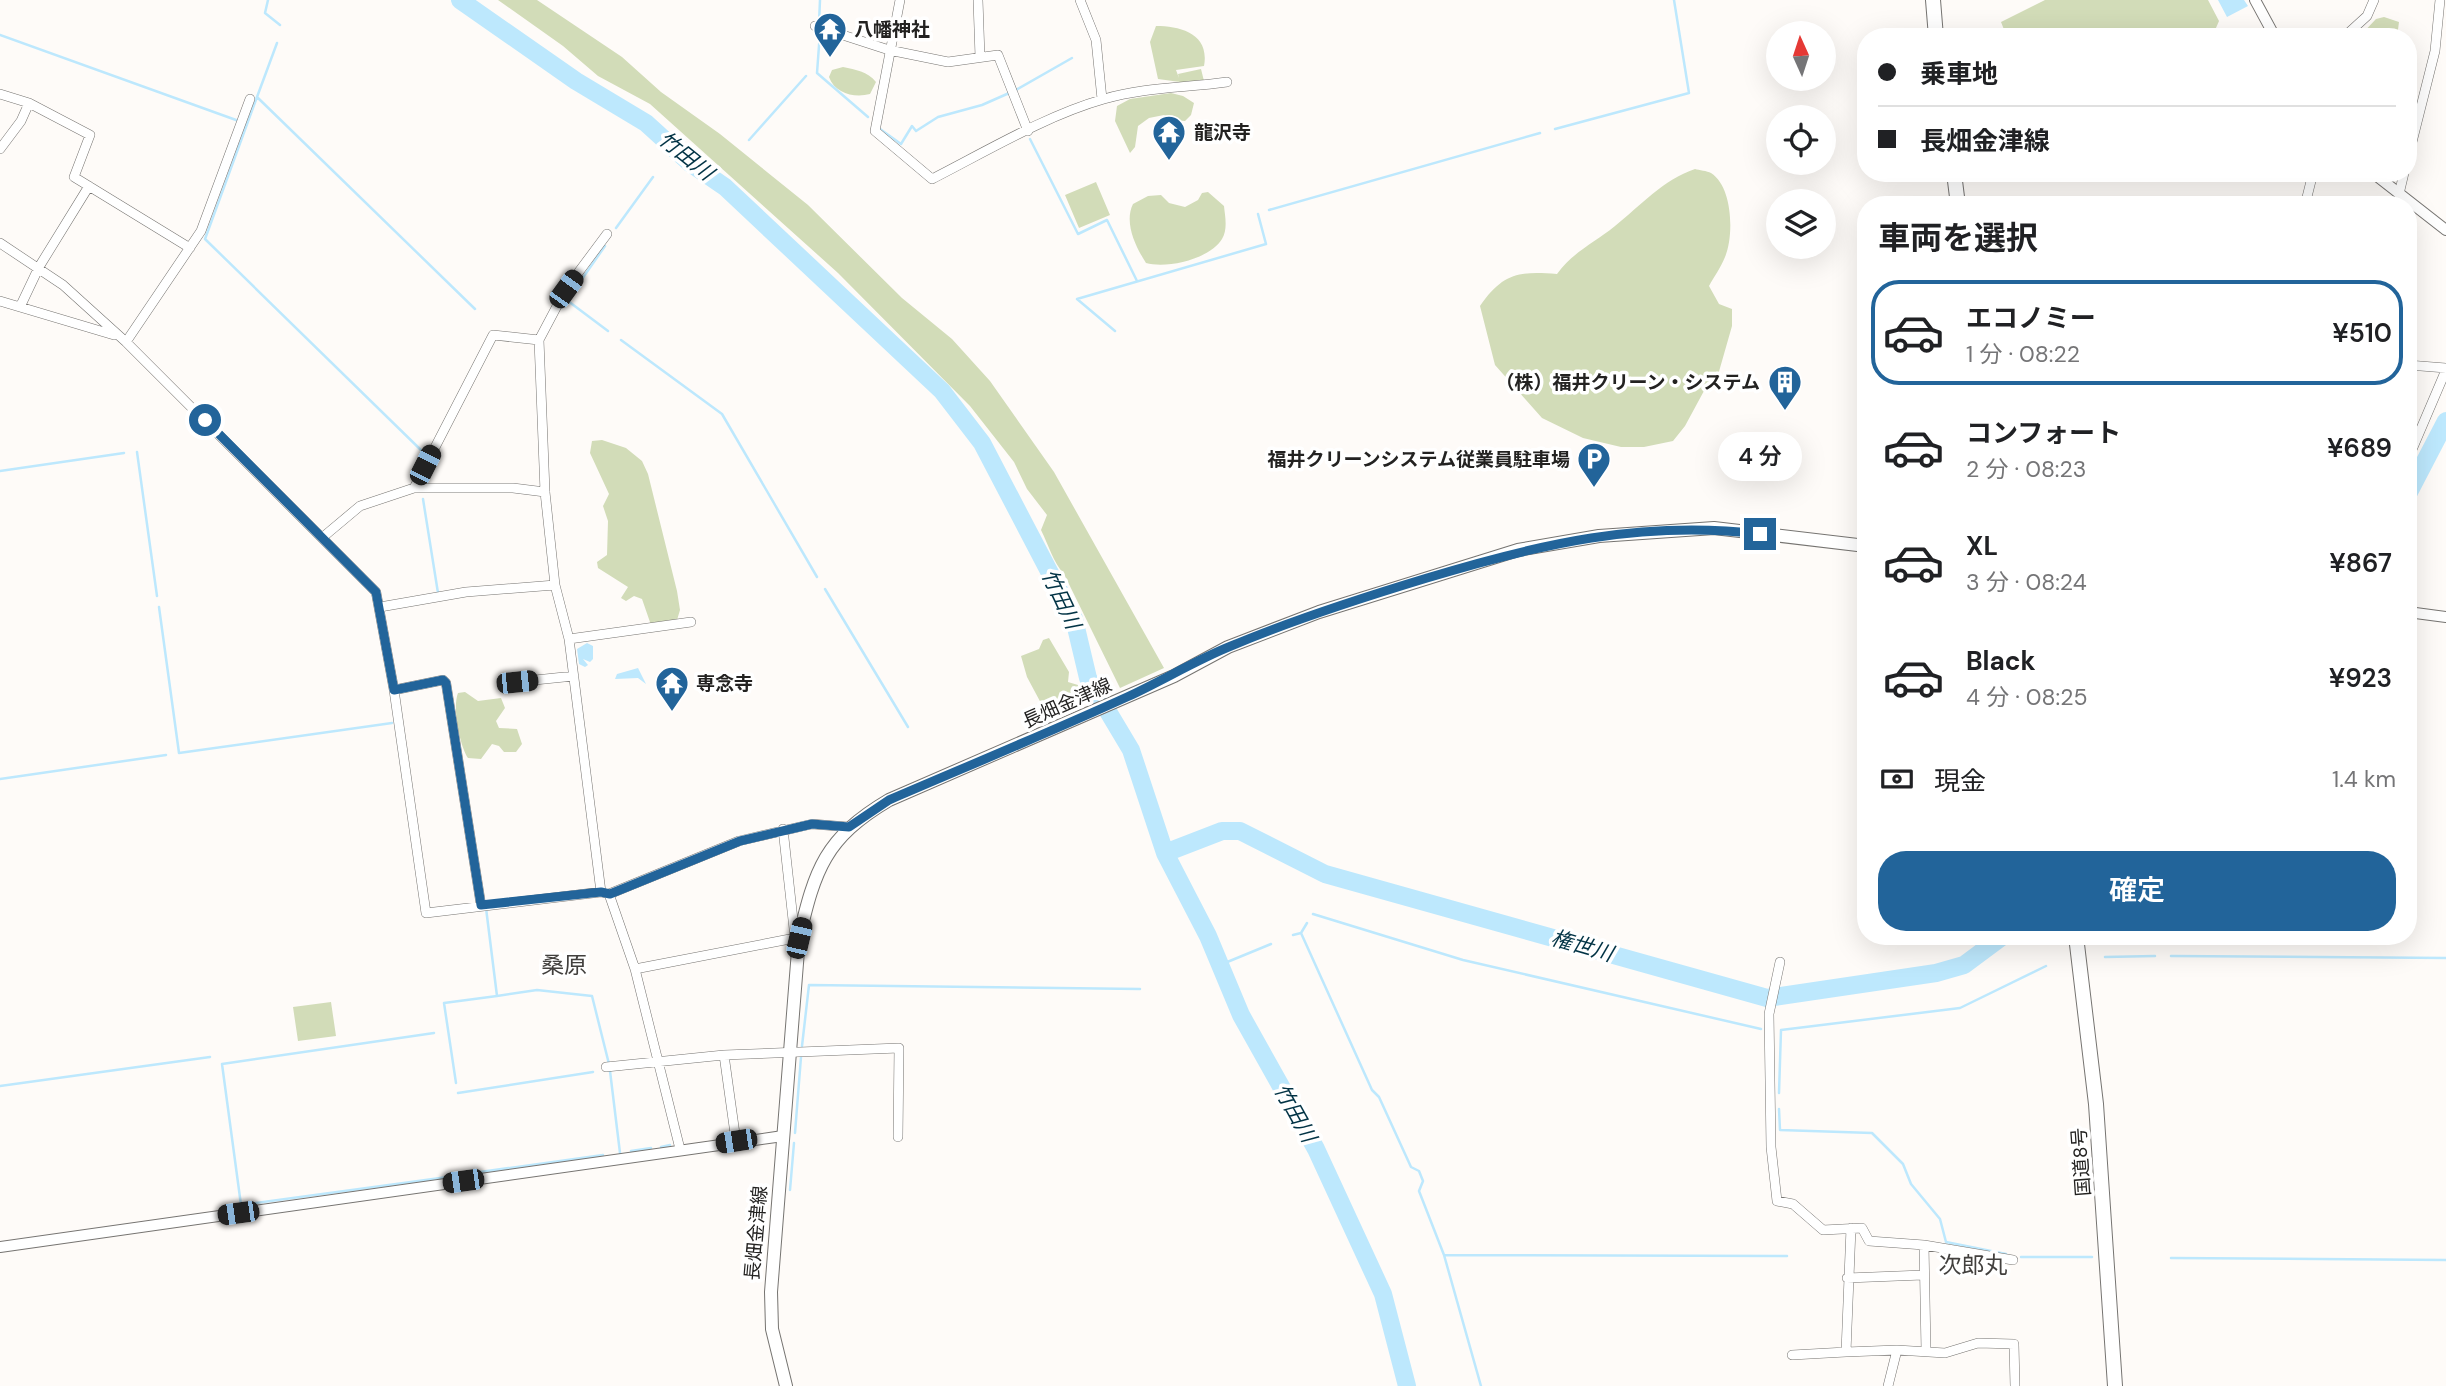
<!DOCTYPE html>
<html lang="ja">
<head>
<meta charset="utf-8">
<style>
  :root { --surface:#fff; --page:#f2f2f2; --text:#202124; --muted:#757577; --line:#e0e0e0; --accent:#22649a }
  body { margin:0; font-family:"DM Sans","Noto Sans JP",sans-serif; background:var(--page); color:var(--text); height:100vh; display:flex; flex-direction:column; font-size:26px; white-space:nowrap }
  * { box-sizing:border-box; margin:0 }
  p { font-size:23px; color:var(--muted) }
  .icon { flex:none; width:38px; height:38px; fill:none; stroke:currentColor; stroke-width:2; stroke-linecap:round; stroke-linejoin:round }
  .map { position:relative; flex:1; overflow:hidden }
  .drawer { position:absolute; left:1857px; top:196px; width:560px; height:749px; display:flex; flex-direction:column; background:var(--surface); border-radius:28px; box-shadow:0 7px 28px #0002 }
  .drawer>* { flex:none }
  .top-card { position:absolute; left:1857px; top:28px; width:560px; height:154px; border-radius:28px; box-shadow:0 7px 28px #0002; display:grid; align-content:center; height:154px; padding:0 21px; background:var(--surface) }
  .needle { width:46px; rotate:357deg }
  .buttons { position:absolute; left:1766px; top:21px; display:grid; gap:14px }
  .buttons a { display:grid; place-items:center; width:70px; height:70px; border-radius:50%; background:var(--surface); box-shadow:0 7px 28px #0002; font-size:35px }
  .end { position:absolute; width:32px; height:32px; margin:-16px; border:9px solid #22649a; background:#fff; box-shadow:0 0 0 4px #fff }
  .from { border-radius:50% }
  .bubble { position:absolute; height:49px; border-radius:24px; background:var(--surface); box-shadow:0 7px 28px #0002; font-size:23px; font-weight:600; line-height:49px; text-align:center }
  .car { position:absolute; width:21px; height:42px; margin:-21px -10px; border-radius:9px; box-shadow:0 0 5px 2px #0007; background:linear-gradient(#222 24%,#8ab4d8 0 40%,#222 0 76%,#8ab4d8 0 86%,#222 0) }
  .top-card b { display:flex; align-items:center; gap:24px; height:66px; font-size:26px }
  .top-card b+b { border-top:2px solid var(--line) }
  .top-card i { width:18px; height:18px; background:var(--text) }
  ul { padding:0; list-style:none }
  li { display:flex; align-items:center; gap:21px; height:105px; margin:0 14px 10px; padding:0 7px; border:4px solid transparent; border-radius:28px }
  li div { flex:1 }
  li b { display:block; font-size:26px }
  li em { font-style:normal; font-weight:600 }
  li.selected { border-color:var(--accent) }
  li>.icon { width:63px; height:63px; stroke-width:1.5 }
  h2 { padding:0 21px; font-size:32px; line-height:84px }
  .pay { display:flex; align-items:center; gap:18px; height:77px; padding:0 21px; font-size:26px }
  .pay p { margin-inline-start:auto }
  .button { display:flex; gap:14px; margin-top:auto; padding:14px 21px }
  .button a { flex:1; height:80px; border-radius:28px; background:var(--accent); color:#fff; font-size:28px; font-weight:600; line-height:80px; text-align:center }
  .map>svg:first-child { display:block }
  .green { fill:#d2dcb8 }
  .water { fill:#bde8fd }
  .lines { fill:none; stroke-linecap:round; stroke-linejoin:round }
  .stream { stroke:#bde8fd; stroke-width:2.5 }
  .river { stroke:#bde8fd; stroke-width:18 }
  .minor-casing { stroke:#767471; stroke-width:10 }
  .tertiary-casing { stroke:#767471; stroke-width:12 }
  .secondary-casing { stroke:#767471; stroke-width:14 }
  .trunk-casing { stroke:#767471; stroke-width:16 }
  .minor { stroke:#fff; stroke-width:9 }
  .tertiary { stroke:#fff; stroke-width:10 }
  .secondary { stroke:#fff; stroke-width:12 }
  .trunk { stroke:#fff; stroke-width:14 }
  .route { stroke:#22649a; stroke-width:9 }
  .labels { text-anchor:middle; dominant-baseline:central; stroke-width:7; stroke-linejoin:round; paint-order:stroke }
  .poi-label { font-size:19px; font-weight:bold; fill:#232221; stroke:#fff; text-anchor:start }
  .street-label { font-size:19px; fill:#232221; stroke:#fff }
  .water-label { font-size:21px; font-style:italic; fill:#023345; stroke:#fff }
  .quarter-label { font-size:23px; fill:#42403e; stroke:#fff }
</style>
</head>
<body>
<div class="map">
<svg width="2446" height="1386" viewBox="0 0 2446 1386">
  <rect width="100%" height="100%" fill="#fefbf8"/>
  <path class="green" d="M498,0H537L622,57L661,92L720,134L808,205L902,298L952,339L990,381L1054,472L1164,668L1120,688L1064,574C1053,562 1049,546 1041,530L1047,515L1027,489L1014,462L970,406L838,273L650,104L598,76L563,46Z
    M2045,0H2208L2219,21L2212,37H2007L2001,22Z
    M2384,17L2399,22L2397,37H2359L2376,19Z
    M1156,26C1181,26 1210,34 1204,66L1176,70L1179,78L1178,74L1201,69L1204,81L1181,86L1180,82L1158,79L1150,42Z
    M843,67C856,70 867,71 876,82L870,94C855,98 835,94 829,77L832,70Z
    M1171,93L1183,96L1194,103L1191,115L1185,121L1172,120L1164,115L1149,118L1138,126L1135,147L1130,153L1115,121L1117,106L1130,99Z
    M1695,169C1699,170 1707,171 1711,173C1733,187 1734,236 1725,257C1721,267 1714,277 1709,286L1719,304L1732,309V326L1718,375L1705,389L1685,426L1673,441L1644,447H1621L1583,438L1542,418L1495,365L1480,306C1503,273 1519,271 1557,274C1573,252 1594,243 1615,226C1641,205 1663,180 1695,169Z
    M1096,182L1110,215L1079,228L1065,195Z
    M1208,192L1224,206C1225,216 1228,229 1222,239C1210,259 1167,269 1146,263C1135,246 1124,222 1133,204L1148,196L1161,195L1169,203L1185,207L1198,200L1202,193Z
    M602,440L626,448L642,461L648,474L677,591L680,610L677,620L651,625L642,599L634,596L626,601L621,598L628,587L598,568L597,562L607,555L608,521L603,506L609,494L590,453L592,441Z
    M1049,638L1069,672L1068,682L1078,685L1084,705L1050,720L1027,677L1021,656L1039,649L1043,640Z
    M465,692L478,701L501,698L505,708L496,721L499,728L517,729L522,744L516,752H504L499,746L492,744L481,759L468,758C460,746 452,708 458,693Z
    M331,1002L336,1036L298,1041L293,1007Z"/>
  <path class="water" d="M2218,0H2244L2248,6L2227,17Z
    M587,643L593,646V659L590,662L583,659L588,665L585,667L579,664L577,649Z
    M638,668L646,684L638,678L615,679L617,674Z"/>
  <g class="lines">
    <path class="stream" d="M268,0L265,13L280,25
      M819,23L820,0
      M820,32L817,73L868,117
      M0,35L236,120
      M277,43L257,97L475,309
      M257,97L205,239L424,453
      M880,129L901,144L912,126L916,131L938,117L982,105L1016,90L1072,58
      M1555,129L1689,93L1674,0
      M1030,139L1078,234L1107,220L1137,281
      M749,140L806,76
      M1269,210L1540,133
      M616,228L653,177
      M575,289L605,246
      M568,301L608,331
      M1115,331L1077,299L1266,244L1258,214
      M621,340L722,414L817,577
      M137,452L157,596
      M0,471L124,453
      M423,499L438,593
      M825,589L908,727
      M159,607L179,753L392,723
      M0,779L166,755
      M486,908L497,996L537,990L592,996L609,1064
      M1313,914L1463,960L1761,1029
      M1307,923L1301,933L1372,1090L1379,1097L1411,1167L1419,1171L1423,1181L1419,1191L1444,1255L1787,1256
      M1293,935L1301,933
      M2171,956L2446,958
      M2105,957L2155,956
      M1220,965L1271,944
      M434,1033L222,1064L241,1205L455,1176
      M802,1046L809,985L1140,989
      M610,1071L620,1153
      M456,1083L444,1003L497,996
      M0,1086L210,1057
      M458,1093L593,1072
      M1779,1093L1781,1030L1960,1008L2046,966
      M1779,1109L1780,1130L1872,1133L1903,1164L1911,1184L1940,1219L1946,1242L2006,1254
      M795,1133L801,1057
      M661,1147L670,1145
      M631,1151L651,1148
      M473,1173L603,1155
      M790,1190L794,1143
      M1444,1255L1481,1386
      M2021,1257H2092
      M2171,1258L2446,1260"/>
    <path class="river" d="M460,0L576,81L646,123L690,163L725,187L942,391L982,443L1074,619L1088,678L1131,750L1165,853L1208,936L1241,1015L1316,1149L1383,1294L1407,1386
      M2408,494L2446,421
      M1165,853L1222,831H1240L1325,874L1767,998L1936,973L1964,965L2003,936"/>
    <defs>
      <path id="minor" d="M900,0L875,131L932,179C985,152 1047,115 1104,99C1144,87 1185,88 1227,82
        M978,0L980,57
        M1080,0L1096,40L1102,99
        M815,26L889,50L948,62L998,55L1028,131
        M2344,37L2367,16L2374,0
        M0,94L29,103L90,135L74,177L190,248
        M0,149L21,121L29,103
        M2408,158L2435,51L2440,0
        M2399,194L2404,173
        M2305,205L2313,173
        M0,243L63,285L126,342L376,592L394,690L426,913L601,892L609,894L739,841L812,824L849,827
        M0,301L114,335
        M20,307L39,267L89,186
        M126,342L201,231L250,99
        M2408,365L2446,368
        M2408,459L2446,370
        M414,488H513L545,492
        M323,537L360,506L414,488L493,335L539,340
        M380,607L466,592L555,585
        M569,639L691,622
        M505,683L574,676
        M394,690L443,680L446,683L481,905
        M783,829L795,938H798
        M601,892L569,639L555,585L545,492L539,340L566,289L607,234
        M609,894L635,969L680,1149
        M1780,962L1769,1014L1771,1147L1777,1201L1793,1204L1823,1230L1862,1228L1869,1241L1924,1245L1926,1350
        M635,969L795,938
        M724,1055L736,1141
        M606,1067L724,1055L899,1048L898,1137
        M1924,1245L2013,1260
        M1847,1278L1923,1275
        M1846,1352L1897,1350
        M1792,1355L1846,1352L1851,1228
        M1888,1386L1897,1350L1945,1353L1978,1343L2014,1344L2015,1386"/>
      <path id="tertiary" d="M2255,0L2275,37
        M2373,173L2446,230
        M2408,612L2446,617
        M0,1247L783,1136"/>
      <path id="secondary" d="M786,1386L772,1329L771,1292L799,938C815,869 825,838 889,800L1174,676L1228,647L1319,612L1518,550L1599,536L1714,528L1866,546"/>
      <path id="trunk" d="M1933,0L1936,37
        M1954,173L1958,205
        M2076,936L2096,1104L2115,1386"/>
    </defs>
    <use href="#minor" class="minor-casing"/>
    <use href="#tertiary" class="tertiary-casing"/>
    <use href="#secondary" class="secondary-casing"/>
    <use href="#trunk" class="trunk-casing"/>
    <use href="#minor" class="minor"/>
    <use href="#tertiary" class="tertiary"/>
    <use href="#secondary" class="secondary"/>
    <use href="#trunk" class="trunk"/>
  </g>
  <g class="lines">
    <path class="route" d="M205,420L376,592L394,690L443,680L446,683L481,905L601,892L610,894L740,841L812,824L849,827L889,800C968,766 1048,733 1127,697C1162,681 1196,660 1231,646C1295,619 1361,598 1427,578C1539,544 1642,520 1760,534"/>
  </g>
  <defs>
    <symbol id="temple-pin" viewBox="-11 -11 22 30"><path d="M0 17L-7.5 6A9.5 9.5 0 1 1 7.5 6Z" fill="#22649a" stroke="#fff"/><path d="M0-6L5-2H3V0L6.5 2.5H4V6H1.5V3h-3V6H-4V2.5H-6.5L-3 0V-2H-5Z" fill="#fff"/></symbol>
    <symbol id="building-pin" viewBox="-11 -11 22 30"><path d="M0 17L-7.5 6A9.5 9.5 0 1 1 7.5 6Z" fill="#22649a" stroke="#fff"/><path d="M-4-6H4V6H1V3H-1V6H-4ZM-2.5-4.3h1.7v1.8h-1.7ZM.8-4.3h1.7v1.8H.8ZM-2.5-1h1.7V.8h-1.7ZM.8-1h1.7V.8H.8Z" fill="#fff"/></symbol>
    <symbol id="parking-pin" viewBox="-11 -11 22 30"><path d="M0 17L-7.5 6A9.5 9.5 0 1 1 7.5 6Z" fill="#22649a" stroke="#fff"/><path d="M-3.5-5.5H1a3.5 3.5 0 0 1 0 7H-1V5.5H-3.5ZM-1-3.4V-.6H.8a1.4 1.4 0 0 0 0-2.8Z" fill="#fff"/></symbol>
  </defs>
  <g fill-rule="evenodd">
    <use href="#temple-pin" x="811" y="10" width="38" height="52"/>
    <use href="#temple-pin" x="1150" y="113" width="38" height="52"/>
    <use href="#building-pin" x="1766" y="363" width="38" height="52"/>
    <use href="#parking-pin" x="1575" y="440" width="38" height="52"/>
    <use href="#temple-pin" x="653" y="664" width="38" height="52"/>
  </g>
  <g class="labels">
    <g class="poi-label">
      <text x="854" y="29">八幡神社</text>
      <text x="1194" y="132">龍沢寺</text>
      <text x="1760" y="382" text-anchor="end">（株）福井クリーン・システム</text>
      <text x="1570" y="459" text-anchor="end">福井クリーンシステム従業員駐車場</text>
      <text x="696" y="683">専念寺</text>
    </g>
    <g class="street-label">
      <text transform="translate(1067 703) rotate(-24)">長畑金津線</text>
      <text transform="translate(2081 1162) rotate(-94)">国道8号</text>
      <text transform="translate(756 1233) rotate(-85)">長畑金津線</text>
    </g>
    <g class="water-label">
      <text transform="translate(686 156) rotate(39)">竹田川</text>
      <text transform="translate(1061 599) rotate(65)">竹田川</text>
      <text transform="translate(1582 946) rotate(16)">権世川</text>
      <text transform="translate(1295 1113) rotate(61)">竹田川</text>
    </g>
    <g class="quarter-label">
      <text x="564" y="965">桑原</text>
      <text x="1973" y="1265">次郎丸</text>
    </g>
  </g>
</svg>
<div class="buttons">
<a><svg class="needle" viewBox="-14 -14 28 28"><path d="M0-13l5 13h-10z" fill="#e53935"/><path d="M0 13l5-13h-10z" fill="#757577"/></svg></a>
<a><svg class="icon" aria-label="locate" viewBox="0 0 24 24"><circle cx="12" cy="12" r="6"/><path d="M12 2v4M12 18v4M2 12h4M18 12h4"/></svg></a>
<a><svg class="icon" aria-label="layers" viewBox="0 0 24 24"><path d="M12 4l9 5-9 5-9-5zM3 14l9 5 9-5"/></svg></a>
</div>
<i class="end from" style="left:205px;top:420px"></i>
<i class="end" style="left:1760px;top:534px"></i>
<div class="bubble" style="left:1718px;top:432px;width:84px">4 分</div>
<i class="car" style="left:566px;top:289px;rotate:36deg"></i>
<i class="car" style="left:425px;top:465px;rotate:27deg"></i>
<i class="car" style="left:517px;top:682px;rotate:84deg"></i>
<i class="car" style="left:799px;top:938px;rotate:13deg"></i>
<i class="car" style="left:736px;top:1141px;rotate:261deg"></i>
<i class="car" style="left:463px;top:1181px;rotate:262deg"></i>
<i class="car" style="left:238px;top:1213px;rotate:262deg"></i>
<div class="top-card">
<b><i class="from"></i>乗車地</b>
<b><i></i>長畑金津線</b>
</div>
<section class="drawer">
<h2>車両を選択</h2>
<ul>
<li class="selected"><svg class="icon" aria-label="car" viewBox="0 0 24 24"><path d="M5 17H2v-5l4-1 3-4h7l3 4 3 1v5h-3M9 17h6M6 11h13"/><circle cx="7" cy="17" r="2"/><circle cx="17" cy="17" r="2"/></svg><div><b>エコノミー</b><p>1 分 · 08:22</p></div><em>¥510</em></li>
<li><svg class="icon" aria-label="car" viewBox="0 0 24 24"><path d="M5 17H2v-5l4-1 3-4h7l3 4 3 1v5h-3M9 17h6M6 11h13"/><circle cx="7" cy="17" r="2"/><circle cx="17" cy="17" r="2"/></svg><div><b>コンフォート</b><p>2 分 · 08:23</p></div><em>¥689</em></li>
<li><svg class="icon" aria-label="car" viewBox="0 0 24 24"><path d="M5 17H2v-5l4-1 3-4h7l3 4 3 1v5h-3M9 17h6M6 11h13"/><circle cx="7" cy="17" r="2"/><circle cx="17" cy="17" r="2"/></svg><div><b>XL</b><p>3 分 · 08:24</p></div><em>¥867</em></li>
<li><svg class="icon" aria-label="car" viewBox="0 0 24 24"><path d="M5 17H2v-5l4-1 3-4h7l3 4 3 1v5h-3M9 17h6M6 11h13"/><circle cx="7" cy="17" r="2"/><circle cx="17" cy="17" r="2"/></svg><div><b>Black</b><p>4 分 · 08:25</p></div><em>¥923</em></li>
</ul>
<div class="pay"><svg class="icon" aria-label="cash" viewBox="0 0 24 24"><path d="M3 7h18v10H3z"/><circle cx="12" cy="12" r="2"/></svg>現金<p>1.4 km</p></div>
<div class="button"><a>確定</a></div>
</section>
</div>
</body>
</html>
